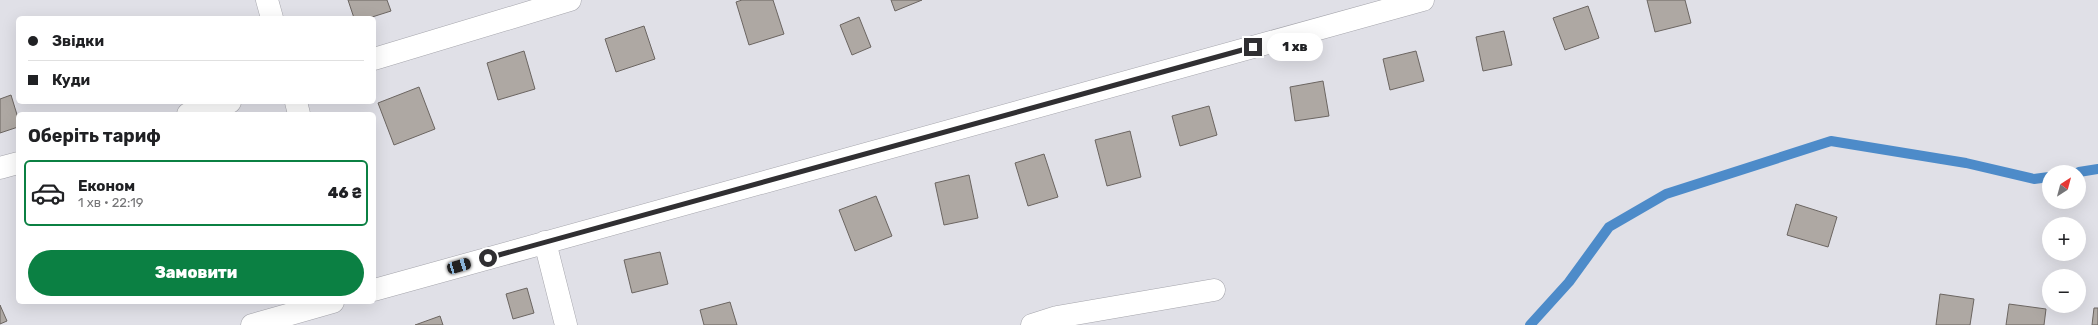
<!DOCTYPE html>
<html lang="uk">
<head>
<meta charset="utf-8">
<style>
  :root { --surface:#fff; --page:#f6f6f6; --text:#202124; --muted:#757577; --line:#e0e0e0; --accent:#0b8043 }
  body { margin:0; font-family:Rubik,sans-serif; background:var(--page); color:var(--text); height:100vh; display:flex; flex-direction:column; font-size:15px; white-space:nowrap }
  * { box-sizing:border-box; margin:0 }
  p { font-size:13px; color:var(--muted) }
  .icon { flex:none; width:22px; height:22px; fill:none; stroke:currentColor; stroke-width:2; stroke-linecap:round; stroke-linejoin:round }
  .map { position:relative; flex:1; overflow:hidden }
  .drawer { position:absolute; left:16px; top:112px; width:360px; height:192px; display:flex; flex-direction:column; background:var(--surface); border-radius:6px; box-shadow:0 4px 16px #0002 }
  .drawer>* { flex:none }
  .guide { position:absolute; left:16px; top:16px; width:360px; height:88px; border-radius:6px; box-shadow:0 4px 16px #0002; display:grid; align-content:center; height:88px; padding:0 12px; background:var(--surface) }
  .needle { width:26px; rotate:36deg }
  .tools { position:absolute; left:2042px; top:165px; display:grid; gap:8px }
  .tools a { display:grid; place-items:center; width:44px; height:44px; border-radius:50%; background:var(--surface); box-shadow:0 4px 16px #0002; font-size:20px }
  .end { position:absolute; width:18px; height:18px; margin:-9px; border:5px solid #302f32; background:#fff; box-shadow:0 0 0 2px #fff }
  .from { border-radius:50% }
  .bubble { position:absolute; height:28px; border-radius:14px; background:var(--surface); box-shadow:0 4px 16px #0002; font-size:13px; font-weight:800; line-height:28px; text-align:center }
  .car { position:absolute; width:12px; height:24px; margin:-12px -6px; border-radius:5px; box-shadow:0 0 3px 1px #0007; background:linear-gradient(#222 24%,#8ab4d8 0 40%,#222 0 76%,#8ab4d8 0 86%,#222 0) }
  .guide b { display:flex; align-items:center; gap:14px; height:38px; font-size:15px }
  .guide b+b { border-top:1px solid var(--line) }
  .guide i { width:10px; height:10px; background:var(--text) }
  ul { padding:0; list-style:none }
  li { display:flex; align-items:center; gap:12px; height:66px; margin:0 8px 6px; padding:0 4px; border:2px solid transparent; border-radius:6px }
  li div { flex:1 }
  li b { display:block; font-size:15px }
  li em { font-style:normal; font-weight:800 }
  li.on { border-color:var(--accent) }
  li>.icon { width:36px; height:36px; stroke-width:1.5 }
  h2 { padding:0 12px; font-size:18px; line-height:48px }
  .cta { display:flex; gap:8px; margin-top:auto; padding:8px 12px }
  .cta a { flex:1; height:46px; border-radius:24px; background:var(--accent); color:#fff; font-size:16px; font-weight:800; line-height:46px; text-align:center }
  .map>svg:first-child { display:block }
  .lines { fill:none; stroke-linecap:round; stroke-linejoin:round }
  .stream { stroke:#4d8bc9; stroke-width:10 }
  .building { fill:#aea8a3; stroke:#6b6561 }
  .minor-casing { stroke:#a5a5ac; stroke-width:23 }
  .minor { stroke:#fff; stroke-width:22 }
  .route { stroke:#302f32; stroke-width:5 }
</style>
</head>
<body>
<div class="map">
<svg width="2098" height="325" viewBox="0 0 2098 325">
  <rect width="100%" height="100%" fill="#e0e0e7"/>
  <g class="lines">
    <path class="stream" d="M2079,172L2098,169
      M1530,325L1569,282L1609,227L1666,194L1831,141L1966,163L2034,179L2049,177"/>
  </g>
  <path class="building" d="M348,0H387L391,11L369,18H354Z
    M742,0H773L784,34L749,45L736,2Z
    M891,0H922L895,11Z
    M1647,0H1685L1691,23L1655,32Z
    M1588,6L1599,38L1565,50L1553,18Z
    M859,17L871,47L852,55L840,25Z
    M644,26L655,59L616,72L605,39Z
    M1504,31L1512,65L1483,71L1476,37Z
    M524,51L535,89L498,100L487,63Z
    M1416,51L1424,81L1390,90L1383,59Z
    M1323,81L1329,116L1295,121L1290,87Z
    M419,87L435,129L394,145L378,103Z
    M11,95L18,118V127L0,133V99Z
    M1209,106L1217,135L1180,146L1172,116Z
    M1130,131L1141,177L1107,186L1095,140Z
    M1044,154L1058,197L1028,206L1015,163Z
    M969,175L978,218L944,225L935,183Z
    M876,196L892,236L855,251L839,210Z
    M1796,204L1837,217L1828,247L1787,235Z
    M660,252L668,284L632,293L624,260Z
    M527,288L534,313L513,319L506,294Z
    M1940,294L1974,299L1970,325H1936Z
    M730,302L737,325H704L700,310Z
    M2009,304L2046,309L2044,325H2006Z
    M0,305L7,321L0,324Z
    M2094,308H2098V325H2092Z
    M440,316L443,325H415Z"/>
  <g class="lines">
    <defs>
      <path id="minor" d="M267,0L272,18
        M374,59L570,0
        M296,102L299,114
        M188,114L230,102
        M0,168L18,163
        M545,242L566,325
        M374,290L1423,0
        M252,325L333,302
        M1032,325L1057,317L1214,290"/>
    </defs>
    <use href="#minor" class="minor-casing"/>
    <use href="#minor" class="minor"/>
  </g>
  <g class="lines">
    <path class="route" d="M488,258L1253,47"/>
  </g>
</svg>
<div class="tools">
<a><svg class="needle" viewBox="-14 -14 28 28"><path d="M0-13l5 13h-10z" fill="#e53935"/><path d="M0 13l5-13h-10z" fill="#757577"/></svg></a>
<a>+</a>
<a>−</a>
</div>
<i class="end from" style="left:488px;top:258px"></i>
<i class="end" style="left:1253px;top:47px"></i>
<div class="bubble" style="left:1267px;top:33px;width:56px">1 хв</div>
<i class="car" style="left:459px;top:266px;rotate:74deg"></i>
<div class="guide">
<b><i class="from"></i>Звідки</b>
<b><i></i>Куди</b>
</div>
<section class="drawer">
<h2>Оберіть тариф</h2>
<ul>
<li class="on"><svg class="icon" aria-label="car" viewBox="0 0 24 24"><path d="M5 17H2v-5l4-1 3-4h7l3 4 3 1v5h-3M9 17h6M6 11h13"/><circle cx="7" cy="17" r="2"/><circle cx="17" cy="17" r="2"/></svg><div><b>Економ</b><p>1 хв · 22:19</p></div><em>46 ₴</em></li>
</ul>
<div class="cta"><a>Замовити</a></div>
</section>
</div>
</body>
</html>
